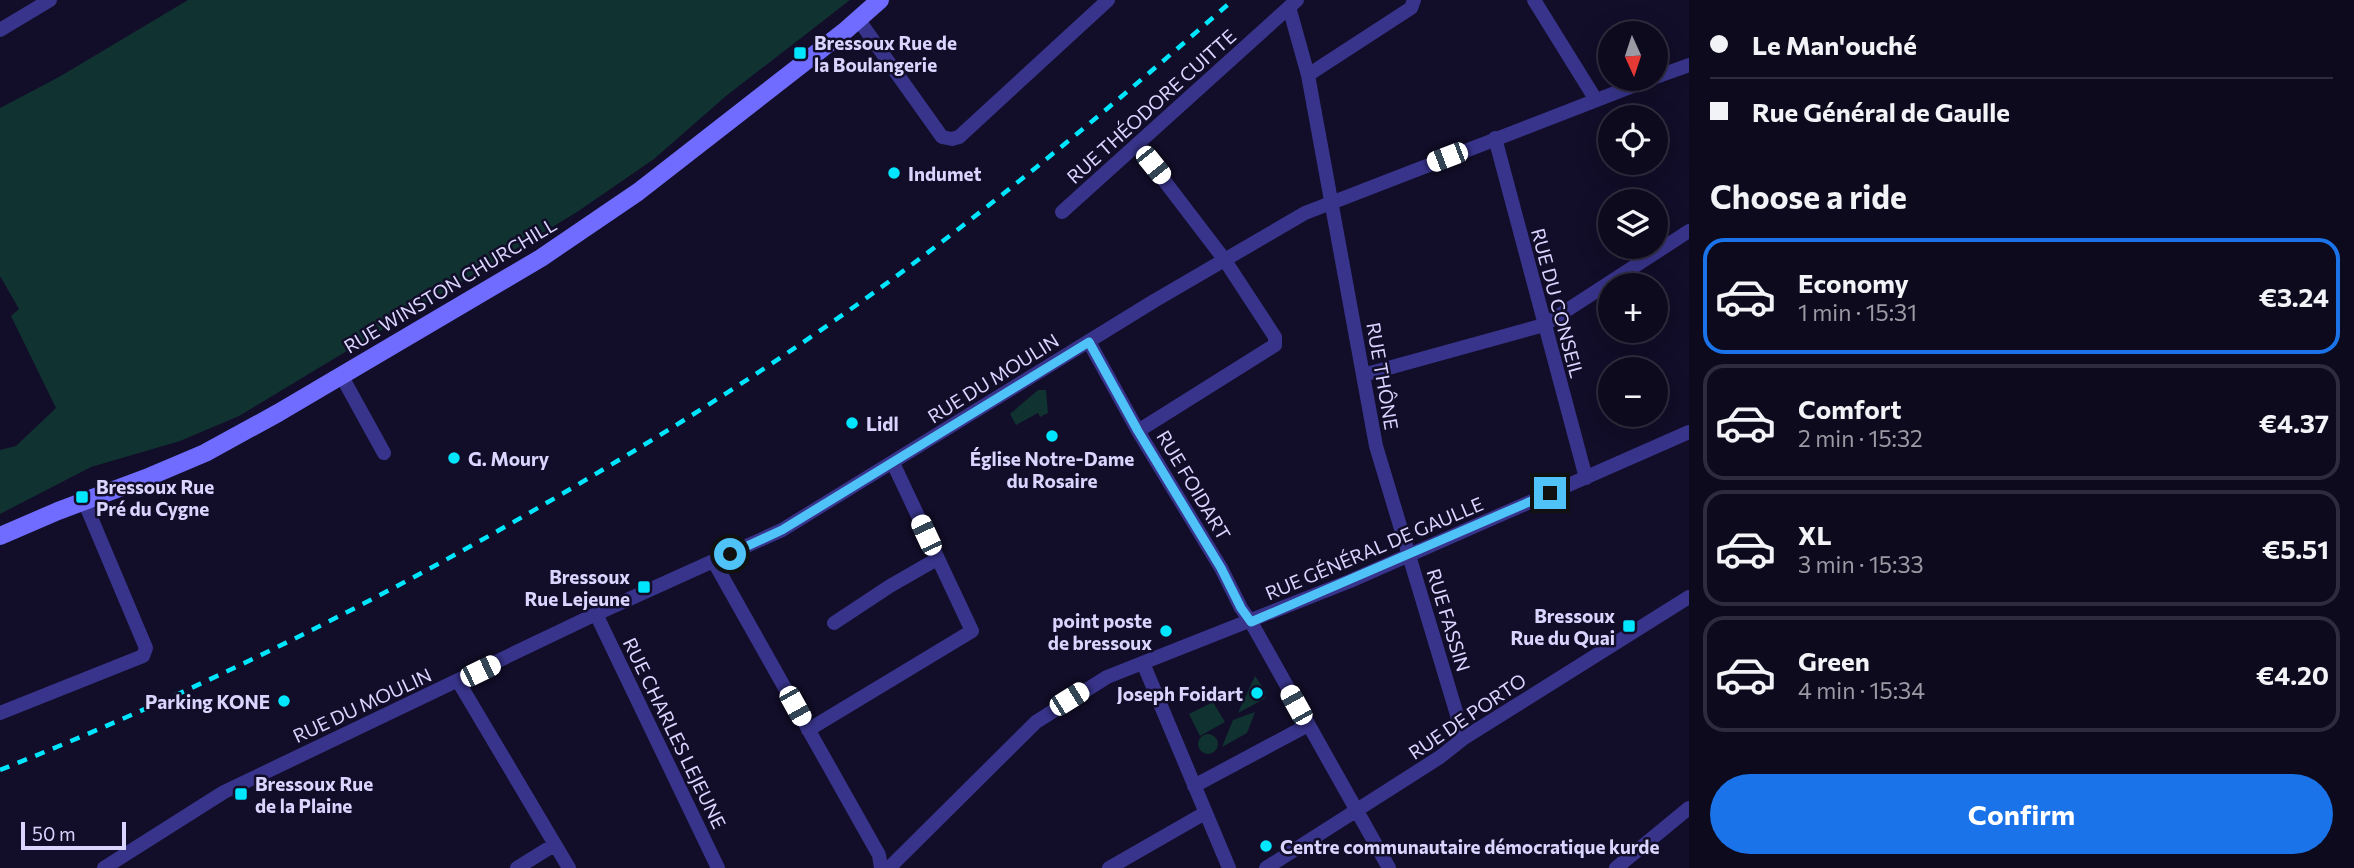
<!DOCTYPE html>
<html lang="en">
<head>
<meta charset="utf-8">
<style>
  :root { --surface:#0e0a1e; --page:#1c182b; --text:#f1f3f6; --muted:#9b9aa4; --line:#2e2b3c; --accent:#1a73e8 }
  body { margin:0; font-family:Commissioner,sans-serif; background:var(--page); color:var(--text); height:100vh; display:flex; flex-direction:column; font-size:26px; white-space:nowrap }
  * { box-sizing:border-box; margin:0 }
  p { font-size:23px; color:var(--muted) }
  .icon { flex:none; width:38px; height:38px; fill:none; stroke:currentColor; stroke-width:2; stroke-linecap:round; stroke-linejoin:round }
  .map { position:relative; flex:1; overflow:hidden }
  .sheet { display:flex; flex-direction:column; background:var(--surface); width:665px }
  .sheet>* { flex:none }
  .top-card { display:grid; align-content:center; height:154px; padding:0 21px; background:var(--surface) }
  .needle { width:46px; rotate:177deg }
  .buttons { position:absolute; left:1598px; top:21px; display:grid; gap:14px }
  .buttons a { display:grid; place-items:center; width:70px; height:70px; border-radius:50%; background:var(--surface); box-shadow:0 7px 28px #0002,0 0 0 2px var(--line); font-size:35px }
  .scale { position:absolute; left:21px; bottom:18px; width:105px; box-sizing:border-box; padding-left:7px; border:4px solid #dad5ff; border-top:0; font-size:19px; line-height:24px; white-space:nowrap; color:#dad5ff; -webkit-text-stroke:5px #120d28; paint-order:stroke }
  .end { position:absolute; width:32px; height:32px; margin:-16px; border:9px solid #4fc3f7; background:#111; box-shadow:0 0 0 4px #111 }
  .from { border-radius:50% }
  .car { position:absolute; width:21px; height:42px; margin:-21px -10px; border-radius:9px; box-shadow:0 0 5px 2px #0007; background:linear-gradient(#fff 24%,#345 0 40%,#fff 0 76%,#345 0 86%,#fff 0) }
  .top-card b { display:flex; align-items:center; gap:24px; height:66px; font-size:26px }
  .top-card b+b { border-top:2px solid var(--line) }
  .top-card i { width:18px; height:18px; background:var(--text) }
  ul { padding:0; list-style:none }
  li { display:flex; align-items:center; gap:21px; height:116px; margin:0 14px 10px; padding:0 7px; border:4px solid var(--line); border-radius:21px }
  li div { flex:1 }
  li b { display:block; font-size:26px }
  li em { font-style:normal; font-weight:700 }
  li.current { border-color:var(--accent) }
  li>.icon { width:63px; height:63px; stroke-width:1.5 }
  h2 { padding:0 21px; font-size:32px; line-height:84px }
  .action { display:flex; gap:14px; margin-top:auto; padding:14px 21px }
  .action a { flex:1; height:80px; border-radius:42px; background:var(--accent); color:#fff; font-size:28px; font-weight:700; line-height:80px; text-align:center }
  main { display:flex; flex:1; min-height:0 }
  .map>svg:first-child { display:block }
  .green { fill:#103332 }
  .lines { fill:none; stroke-linecap:round; stroke-linejoin:round }
  .street { stroke:#38348b; stroke-width:14 }
  .secondary { stroke:#6f6cff; stroke-width:18 }
  .rail { stroke:#01e6ff; stroke-width:4.5; stroke-dasharray:10 9; stroke-linecap:butt }
  .route { stroke:#4fc3f7; stroke-width:9 }
  .poi-dot { fill:#01e6ff; stroke:#120d28; stroke-width:2.5 }
  .labels { text-anchor:middle; dominant-baseline:central; stroke-width:5; stroke-linejoin:round; paint-order:stroke }
  .poi-label { font-size:19px; font-weight:bold; fill:#dad5ff; stroke:#120d28; text-anchor:start }
  .street-label { font-size:19px; fill:#dad5ff; stroke:#120d28 }
</style>
</head>
<body>
<main>
<div class="map">
<svg width="1689" height="868" viewBox="0 0 1689 868">
  <rect width="100%" height="100%" fill="#120d28"/>
  <path class="green" d="M188,0H850L726,96L654,159L577,212L413,311L239,416L180,441L91,467L0,514V450L16,446L56,408L11,316L19,309L0,276V108L59,77Z
    M1038,390H1046L1048,413L1040,417L1038,413L1016,425L1010,414Z
    M1255,676L1266,692L1264,699L1238,713Z
    M1213,702L1225,722L1200,736L1189,714Z
    M1255,712L1247,733L1222,747L1233,720Z
    M1198 744a10 10 0 1 1 20 0a10 10 0 1 1-20 0Z"/>
  <g class="lines">
    <path class="street" d="M1534,0L1596,100
      M1289,7L1308,75L1376,446L1464,738
      M858,19L942,137L952,139L959,137L1108,0
      M0,30L50,0
      M1308,75L1411,8L1414,0
      M1656,77L1689,65
      M1495,138L1586,478
      M1137,145L1224,259L1275,337V345L1138,431
      M1062,212L1297,0
      M1089,342L1138,431L1221,568L1241,608L1251,622L1389,868
      M341,375L384,453
      M1363,375L1544,325L1689,231
      M714,562L879,855L881,868
      M596,614L718,868
      M834,623L890,586L937,559
      M1143,663L1229,868
      M458,681L569,868
      M0,713L143,656L146,648L84,501
      M808,730L972,631L893,463
      M1194,786L1308,725
      M104,868L224,792L596,614L782,530L1154,301L1305,213L1651,79
      M517,868L554,845
      M889,868L1036,722L1107,677L1350,581L1689,432
      M1109,868L1205,813
      M1266,868L1440,757L1464,738L1689,597
      M1616,868L1689,808"/>
    <path class="secondary" d="M0,536L58,511L146,478L205,453L278,413L541,258L638,192L846,30L880,0"/>
    <path class="rail" d="M0,770C209,687 411,585 604,469C713,404 820,334 922,257C1029,176 1132,89 1233,0"/>
  </g>
  <g class="lines">
    <path class="route" d="M730,554L782,530L1089,342L1138,431L1221,568L1241,608L1251,622L1550,493"/>
  </g>
  <g class="poi-dot">
    <rect x="793" y="46" width="14" height="14" rx="3.5"/>
    <circle cx="894" cy="173" r="7"/>
    <circle cx="852" cy="423" r="7"/>
    <circle cx="1052" cy="436" r="7"/>
    <circle cx="454" cy="458" r="7"/>
    <rect x="75" y="490" width="14" height="14" rx="3.5"/>
    <rect x="637" y="580" width="14" height="14" rx="3.5"/>
    <rect x="1622" y="619" width="14" height="14" rx="3.5"/>
    <circle cx="1166" cy="631" r="7"/>
    <circle cx="1257" cy="693" r="7"/>
    <circle cx="284" cy="701" r="7"/>
    <rect x="234" y="787" width="14" height="14" rx="3.5"/>
    <circle cx="1266" cy="846" r="7"/>
  </g>
  <g class="labels">
    <g class="poi-label">
      <text x="814" y="42">Bressoux Rue de<tspan x="814" dy="22">la Boulangerie</tspan></text>
      <text x="908" y="173">Indumet</text>
      <text x="866" y="423">Lidl</text>
      <text x="468" y="458">G. Moury</text>
      <text x="1052" y="458" text-anchor="middle">Église Notre-Dame<tspan x="1052" dy="22">du Rosaire</tspan></text>
      <text x="96" y="486">Bressoux Rue<tspan x="96" dy="22">Pré du Cygne</tspan></text>
      <text x="630" y="576" text-anchor="end">Bressoux<tspan x="630" dy="22">Rue Lejeune</tspan></text>
      <text x="1615" y="615" text-anchor="end">Bressoux<tspan x="1615" dy="22">Rue du Quai</tspan></text>
      <text x="1152" y="620" text-anchor="end">point poste<tspan x="1152" dy="22">de bressoux</tspan></text>
      <text x="1243" y="693" text-anchor="end">Joseph Foidart</text>
      <text x="270" y="701" text-anchor="end">Parking KONE</text>
      <text x="255" y="783">Bressoux Rue<tspan x="255" dy="22">de la Plaine</tspan></text>
      <text x="1280" y="846">Centre communautaire démocratique kurde</text>
    </g>
    <g class="street-label">
      <text transform="translate(1151 106) rotate(-42)">RUE THÉODORE CUITTE</text>
      <text transform="translate(450 285) rotate(-31)">RUE WINSTON CHURCHILL</text>
      <text transform="translate(1558 303) rotate(75)">RUE DU CONSEIL</text>
      <text transform="translate(1383 376) rotate(80)">RUE THÔNE</text>
      <text transform="translate(993 378) rotate(-32)">RUE DU MOULIN</text>
      <text transform="translate(1194 485) rotate(59)">RUE FOIDART</text>
      <text transform="translate(1374 548) rotate(-23)">RUE GÉNÉRAL DE GAULLE</text>
      <text transform="translate(1449 620) rotate(73)">RUE FASSIN</text>
      <text transform="translate(362 705) rotate(-25)">RUE DU MOULIN</text>
      <text transform="translate(1467 716) rotate(-34)">RUE DE PORTO</text>
      <text transform="translate(675 733) rotate(64)">RUE CHARLES LEJEUNE</text>
    </g>
  </g>
</svg>
<div class="buttons">
<a><svg class="needle" viewBox="-14 -14 28 28"><path d="M0-13l5 13h-10z" fill="#e53935"/><path d="M0 13l5-13h-10z" fill="#9b9aa4"/></svg></a>
<a><svg class="icon" aria-label="locate" viewBox="0 0 24 24"><circle cx="12" cy="12" r="6"/><path d="M12 2v4M12 18v4M2 12h4M18 12h4"/></svg></a>
<a><svg class="icon" aria-label="layers" viewBox="0 0 24 24"><path d="M12 4l9 5-9 5-9-5zM3 14l9 5 9-5"/></svg></a>
<a>+</a>
<a>−</a>
</div>
<div class="scale">50 m</div>
<i class="end from" style="left:730px;top:554px"></i>
<i class="end" style="left:1550px;top:493px"></i>
<i class="car" style="left:1447px;top:157px;rotate:249deg"></i>
<i class="car" style="left:1153px;top:165px;rotate:141deg"></i>
<i class="car" style="left:926px;top:535px;rotate:335deg"></i>
<i class="car" style="left:480px;top:671px;rotate:64deg"></i>
<i class="car" style="left:1069px;top:699px;rotate:58deg"></i>
<i class="car" style="left:1296px;top:705px;rotate:331deg"></i>
<i class="car" style="left:795px;top:706px;rotate:151deg"></i>
</div>
<section class="sheet">
<div class="top-card">
<b><i class="from"></i>Le Man'ouché</b>
<b><i></i>Rue Général de Gaulle</b>
</div>
<h2>Choose a ride</h2>
<ul>
<li class="current"><svg class="icon" aria-label="car" viewBox="0 0 24 24"><path d="M5 17H2v-5l4-1 3-4h7l3 4 3 1v5h-3M9 17h6M6 11h13"/><circle cx="7" cy="17" r="2"/><circle cx="17" cy="17" r="2"/></svg><div><b>Economy</b><p>1 min · 15:31</p></div><em>€3.24</em></li>
<li><svg class="icon" aria-label="car" viewBox="0 0 24 24"><path d="M5 17H2v-5l4-1 3-4h7l3 4 3 1v5h-3M9 17h6M6 11h13"/><circle cx="7" cy="17" r="2"/><circle cx="17" cy="17" r="2"/></svg><div><b>Comfort</b><p>2 min · 15:32</p></div><em>€4.37</em></li>
<li><svg class="icon" aria-label="car" viewBox="0 0 24 24"><path d="M5 17H2v-5l4-1 3-4h7l3 4 3 1v5h-3M9 17h6M6 11h13"/><circle cx="7" cy="17" r="2"/><circle cx="17" cy="17" r="2"/></svg><div><b>XL</b><p>3 min · 15:33</p></div><em>€5.51</em></li>
<li><svg class="icon" aria-label="car" viewBox="0 0 24 24"><path d="M5 17H2v-5l4-1 3-4h7l3 4 3 1v5h-3M9 17h6M6 11h13"/><circle cx="7" cy="17" r="2"/><circle cx="17" cy="17" r="2"/></svg><div><b>Green</b><p>4 min · 15:34</p></div><em>€4.20</em></li>
</ul>
<div class="action"><a>Confirm</a></div>
</section>
</main>
</body>
</html>
